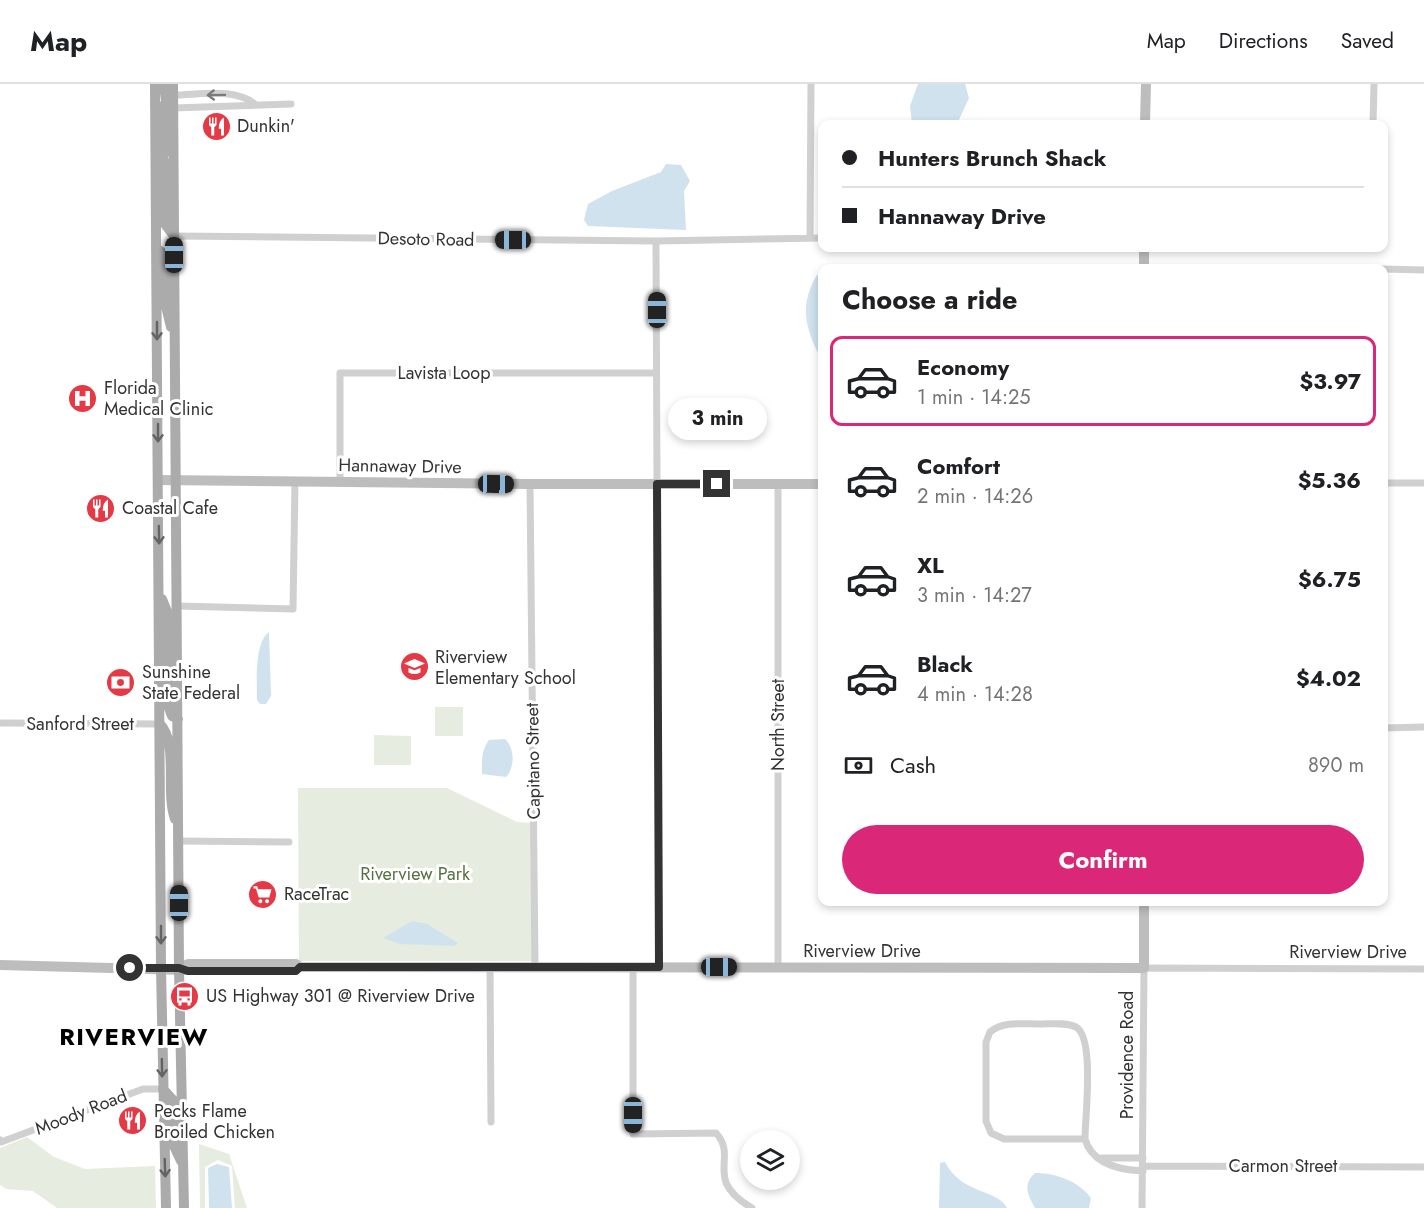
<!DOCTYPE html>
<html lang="en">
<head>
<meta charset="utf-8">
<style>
  :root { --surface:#fff; --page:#f2f2f2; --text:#202124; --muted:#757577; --line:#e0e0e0; --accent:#db2777 }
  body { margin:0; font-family:Jost,sans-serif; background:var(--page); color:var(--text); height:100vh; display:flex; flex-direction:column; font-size:22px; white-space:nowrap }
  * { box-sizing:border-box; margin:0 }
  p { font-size:20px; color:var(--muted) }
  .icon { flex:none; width:33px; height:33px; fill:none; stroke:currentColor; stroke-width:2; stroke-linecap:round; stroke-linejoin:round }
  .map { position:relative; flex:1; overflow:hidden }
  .panel { position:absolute; left:818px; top:180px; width:570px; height:642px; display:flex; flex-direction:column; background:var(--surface); border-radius:12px; box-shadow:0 3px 9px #0003 }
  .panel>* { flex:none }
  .banner { position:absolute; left:818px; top:36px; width:570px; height:132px; border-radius:12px; box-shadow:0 3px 9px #0003; display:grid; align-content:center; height:132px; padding:0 24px; background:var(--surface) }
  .tools { position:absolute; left:740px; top:1046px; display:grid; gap:12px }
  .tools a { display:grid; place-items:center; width:60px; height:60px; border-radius:50%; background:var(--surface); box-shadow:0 3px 9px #0003; font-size:30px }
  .end { position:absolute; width:27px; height:27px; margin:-14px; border:8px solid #333; background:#fff; box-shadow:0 0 0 3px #fff }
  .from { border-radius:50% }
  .bubble { position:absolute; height:42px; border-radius:21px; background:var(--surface); box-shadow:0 3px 9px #0003; font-size:20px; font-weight:700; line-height:42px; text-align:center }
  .car { position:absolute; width:18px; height:36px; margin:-18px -9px; border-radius:8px; box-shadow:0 0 4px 2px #0007; background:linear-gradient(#222 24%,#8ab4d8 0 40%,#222 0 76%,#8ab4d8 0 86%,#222 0) }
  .banner b { display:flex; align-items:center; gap:21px; height:57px; font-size:22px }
  .banner b+b { border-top:2px solid var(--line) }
  .banner i { width:15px; height:15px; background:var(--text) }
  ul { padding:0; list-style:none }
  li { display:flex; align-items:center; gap:18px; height:90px; margin:0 12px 9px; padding:0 12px; border:3px solid transparent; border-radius:12px }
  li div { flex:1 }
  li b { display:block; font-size:22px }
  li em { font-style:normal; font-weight:700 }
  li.selected { border-color:var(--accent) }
  li>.icon { width:54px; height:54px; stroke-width:1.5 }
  h2 { padding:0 24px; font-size:27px; line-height:72px }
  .pay { display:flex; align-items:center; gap:15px; height:66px; padding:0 24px; font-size:22px }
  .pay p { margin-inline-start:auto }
  .action { display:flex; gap:12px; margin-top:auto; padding:12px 24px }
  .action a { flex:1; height:69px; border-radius:36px; background:var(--accent); color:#fff; font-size:24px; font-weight:700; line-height:69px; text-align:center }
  header { display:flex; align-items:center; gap:36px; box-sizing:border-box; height:84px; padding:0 30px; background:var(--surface); border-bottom:2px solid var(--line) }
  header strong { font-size:28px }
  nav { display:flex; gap:33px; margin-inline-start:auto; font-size:21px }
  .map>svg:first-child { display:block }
  .green { fill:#e6ecdf }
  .water { fill:#cfe2ee }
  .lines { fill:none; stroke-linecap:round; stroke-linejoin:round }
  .street { stroke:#d0d0d0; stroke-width:7 }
  .secondary { stroke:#bdbdbd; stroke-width:10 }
  .primary { stroke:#ababab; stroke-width:10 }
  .oneway { stroke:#7a7a7a }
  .oneway2 { stroke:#636363 }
  .route { stroke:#333; stroke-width:8 }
  .labels { text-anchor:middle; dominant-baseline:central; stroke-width:6; stroke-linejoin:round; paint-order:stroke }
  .poi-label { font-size:18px; fill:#333; stroke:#fff; text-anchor:start }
  .street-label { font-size:18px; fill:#333; stroke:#fff }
  .park-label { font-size:18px; fill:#56703f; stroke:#fff }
  .district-label { font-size:24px; font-weight:bold; letter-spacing:1.5px; fill:#000; stroke:#fff }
</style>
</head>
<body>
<header>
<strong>Map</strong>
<nav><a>Map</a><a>Directions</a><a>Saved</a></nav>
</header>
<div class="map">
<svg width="1424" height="1124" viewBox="0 0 1424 1124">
  <rect width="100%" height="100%" fill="#fff"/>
  <path class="green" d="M435,623H463V652H435Z
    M374,651L411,652V681H374Z
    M298,704H447L517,738L532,739V877H299Z
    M27,1053L54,1073L85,1085L155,1082L156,1124H57L33,1107L6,1105L0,1101V1064Z
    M199,1060L229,1070L247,1124H235L232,1082L218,1076L205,1083V1124H200Z"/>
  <path class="water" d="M918,0H965L969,14L957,40H912L910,22Z
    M666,80L681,81L690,97L684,107L686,146L588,142L584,136L588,120L612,107L661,88Z
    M817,191H822V277C806,246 798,223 817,191Z
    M269,548L271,612L266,620H260L257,616C257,598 254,559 269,548Z
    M505,655C515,664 515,684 506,693L482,690C482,677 481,667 489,656Z
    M412,837L427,840L458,859L454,862L400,860L383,854Z
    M945,1078C962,1111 998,1105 1007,1124H939L940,1079Z
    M217,1080L229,1083L232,1124H209L208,1084Z
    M1035,1089C1055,1089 1079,1097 1091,1114L1089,1124H1035C1028,1111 1022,1101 1035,1089Z"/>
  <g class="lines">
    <path class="street" d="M173,11C199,11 235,3 256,21
      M173,24L291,20
      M1373,40L1374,0
      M174,152L656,157L822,154
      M810,154L811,0
      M656,157L659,883
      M1144,184H1228
      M1383,185L1424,186
      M340,397V289H656
      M1383,399H1424
      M530,400L535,882
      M778,400V883
      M177,522L293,525L295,397
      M0,639L160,640
      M1383,644L1424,643
      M178,757L289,758
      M490,882L491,1038
      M633,883V1050L716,1049C739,1074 702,1095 752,1124
      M1085,1055H1004L991,1049L986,1037V958L990,948C1003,937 1023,940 1039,940C1050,940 1066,938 1076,943C1095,954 1085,1033 1085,1055C1092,1080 1120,1086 1143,1087
      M0,1056L1,1058L143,1005H163
      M1101,1074H1143
      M1143,1082L1424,1083
      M1142,1124L1144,884L1424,885"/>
    <path class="secondary" d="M1145,40L1146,0
      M1144,184V164
      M158,396L530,400H822
      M0,881L185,886
      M179,884L188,880H296L300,883L1144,884V818"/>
    <path class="primary" d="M155,0L161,884L166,1124
      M164,0L166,17L173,24
      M173,0L179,884L184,1124
      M155,20L164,25L166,68
      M159,59L164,78L165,140L174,152
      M156,164L164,170L165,175V218L171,243
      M162,515L168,530L169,624L172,632L178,635
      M160,640C179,660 165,707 175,735
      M163,1005L173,1016L174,1062L181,1077"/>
  </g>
  <defs><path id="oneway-shaft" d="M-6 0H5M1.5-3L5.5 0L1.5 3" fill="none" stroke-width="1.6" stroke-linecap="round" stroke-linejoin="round" transform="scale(1.5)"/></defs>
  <use class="oneway" href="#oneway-shaft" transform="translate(216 11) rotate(179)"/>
  <g class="oneway2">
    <use href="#oneway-shaft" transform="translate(157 247) rotate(90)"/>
    <use href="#oneway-shaft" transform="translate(158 349) rotate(90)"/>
    <use href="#oneway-shaft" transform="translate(159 451) rotate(89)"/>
    <use href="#oneway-shaft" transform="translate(161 851) rotate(90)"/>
    <use href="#oneway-shaft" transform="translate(162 984) rotate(89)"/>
    <use href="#oneway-shaft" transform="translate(165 1084) rotate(88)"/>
  </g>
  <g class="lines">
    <path class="route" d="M130,884H179L188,887H296L300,883H659L657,400H717"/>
  </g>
  <defs>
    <symbol id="restaurant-disc" viewBox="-11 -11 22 22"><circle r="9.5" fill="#e63946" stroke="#fff"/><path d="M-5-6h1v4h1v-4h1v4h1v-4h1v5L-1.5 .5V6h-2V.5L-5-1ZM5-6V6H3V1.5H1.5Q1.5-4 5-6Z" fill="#fff"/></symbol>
    <symbol id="hospital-disc" viewBox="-11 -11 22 22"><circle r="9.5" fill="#e63946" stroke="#fff"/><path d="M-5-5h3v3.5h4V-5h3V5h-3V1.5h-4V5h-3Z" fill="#fff"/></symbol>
    <symbol id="school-disc" viewBox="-11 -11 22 22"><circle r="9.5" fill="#e63946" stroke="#fff"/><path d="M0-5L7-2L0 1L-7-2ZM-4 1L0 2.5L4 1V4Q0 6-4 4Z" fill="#fff"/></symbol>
    <symbol id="bank-disc" viewBox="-11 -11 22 22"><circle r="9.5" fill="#e63946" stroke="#fff"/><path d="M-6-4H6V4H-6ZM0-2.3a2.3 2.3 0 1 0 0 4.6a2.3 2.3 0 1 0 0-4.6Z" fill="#fff"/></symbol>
    <symbol id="supermarket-disc" viewBox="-11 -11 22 22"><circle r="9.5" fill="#e63946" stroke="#fff"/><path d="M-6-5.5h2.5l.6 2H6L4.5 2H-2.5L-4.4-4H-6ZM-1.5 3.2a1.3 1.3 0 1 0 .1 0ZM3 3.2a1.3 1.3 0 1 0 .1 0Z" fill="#fff"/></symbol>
    <symbol id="bus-disc" viewBox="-11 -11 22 22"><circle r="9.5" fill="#e63946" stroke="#fff"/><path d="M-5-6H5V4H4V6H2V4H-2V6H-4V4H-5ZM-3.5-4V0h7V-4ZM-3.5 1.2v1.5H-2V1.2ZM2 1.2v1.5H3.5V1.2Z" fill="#fff"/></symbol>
  </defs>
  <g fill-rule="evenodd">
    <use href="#restaurant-disc" x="200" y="26" width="33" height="33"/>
    <use href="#hospital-disc" x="66" y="298" width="33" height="33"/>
    <use href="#restaurant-disc" x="84" y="408" width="33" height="33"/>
    <use href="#school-disc" x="398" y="566" width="33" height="33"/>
    <use href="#bank-disc" x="104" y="582" width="33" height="33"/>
    <use href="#supermarket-disc" x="246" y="794" width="33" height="33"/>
    <use href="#bus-disc" x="168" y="896" width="33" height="33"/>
    <use href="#restaurant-disc" x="116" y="1020" width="33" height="33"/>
  </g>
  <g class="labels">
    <g class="poi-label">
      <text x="237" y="42">Dunkin'</text>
      <text x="104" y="304">Florida<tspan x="104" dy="21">Medical Clinic</tspan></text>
      <text x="122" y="424">Coastal Cafe</text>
      <text x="435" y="573">Riverview<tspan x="435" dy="21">Elementary School</tspan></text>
      <text x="142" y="588">Sunshine<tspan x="142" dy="21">State Federal</tspan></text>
      <text x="284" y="810">RaceTrac</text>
      <text x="206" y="912">US Highway 301 @ Riverview Drive</text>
      <text x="154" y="1027">Pecks Flame<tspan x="154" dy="21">Broiled Chicken</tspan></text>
    </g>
    <g class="street-label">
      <text transform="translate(426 155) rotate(1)">Desoto Road</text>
      <text x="444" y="289">Lavista Loop</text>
      <text transform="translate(400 382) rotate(1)">Hannaway Drive</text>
      <text x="80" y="640">Sanford Street</text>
      <text transform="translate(778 641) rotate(-90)">North Street</text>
      <text transform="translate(533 677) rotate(-91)">Capitano Street</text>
      <text x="862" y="867">Riverview Drive</text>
      <text x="1348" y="868">Riverview Drive</text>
      <text transform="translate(1127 971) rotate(-90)">Providence Road</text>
      <text transform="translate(81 1028) rotate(-21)">Moody Road</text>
      <text x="1283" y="1082">Carmon Street</text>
    </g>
    <g class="park-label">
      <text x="415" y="790">Riverview Park</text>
    </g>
    <g class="district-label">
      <text x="134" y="952">RIVERVIEW</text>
    </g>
  </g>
</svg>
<div class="tools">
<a><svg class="icon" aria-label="layers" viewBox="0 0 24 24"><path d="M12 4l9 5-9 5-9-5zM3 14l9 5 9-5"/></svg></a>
</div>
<i class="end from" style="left:130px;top:884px"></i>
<i class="end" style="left:717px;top:400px"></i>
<div class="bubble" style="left:668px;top:314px;width:99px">3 min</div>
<i class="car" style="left:513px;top:156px;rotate:270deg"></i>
<i class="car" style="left:174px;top:171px;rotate:0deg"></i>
<i class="car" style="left:657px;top:226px;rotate:0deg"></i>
<i class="car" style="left:496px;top:400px;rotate:91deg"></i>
<i class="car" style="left:179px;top:819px;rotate:0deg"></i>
<i class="car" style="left:719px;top:883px;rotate:90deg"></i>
<i class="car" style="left:633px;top:1031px;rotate:180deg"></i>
<div class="banner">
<b><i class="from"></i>Hunters Brunch Shack</b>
<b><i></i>Hannaway Drive</b>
</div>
<section class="panel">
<h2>Choose a ride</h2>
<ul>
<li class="selected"><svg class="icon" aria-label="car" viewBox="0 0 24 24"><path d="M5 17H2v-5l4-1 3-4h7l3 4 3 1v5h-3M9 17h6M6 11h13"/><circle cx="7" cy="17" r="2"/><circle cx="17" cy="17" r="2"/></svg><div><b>Economy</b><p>1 min · 14:25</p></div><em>$3.97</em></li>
<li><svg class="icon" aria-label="car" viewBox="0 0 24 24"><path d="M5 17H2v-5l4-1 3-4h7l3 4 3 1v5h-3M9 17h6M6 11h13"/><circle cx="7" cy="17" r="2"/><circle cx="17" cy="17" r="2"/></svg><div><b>Comfort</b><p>2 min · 14:26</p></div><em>$5.36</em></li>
<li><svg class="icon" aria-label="car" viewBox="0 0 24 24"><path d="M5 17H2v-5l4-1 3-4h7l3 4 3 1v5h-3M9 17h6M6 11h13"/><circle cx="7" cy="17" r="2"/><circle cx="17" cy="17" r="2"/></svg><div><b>XL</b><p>3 min · 14:27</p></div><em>$6.75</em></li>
<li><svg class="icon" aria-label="car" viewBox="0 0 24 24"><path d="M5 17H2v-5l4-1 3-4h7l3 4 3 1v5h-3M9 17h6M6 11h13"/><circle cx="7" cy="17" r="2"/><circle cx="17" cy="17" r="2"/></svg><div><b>Black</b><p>4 min · 14:28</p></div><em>$4.02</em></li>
</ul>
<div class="pay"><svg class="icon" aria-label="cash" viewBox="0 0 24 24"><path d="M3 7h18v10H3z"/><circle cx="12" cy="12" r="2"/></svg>Cash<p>890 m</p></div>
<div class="action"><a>Confirm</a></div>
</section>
</div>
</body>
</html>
